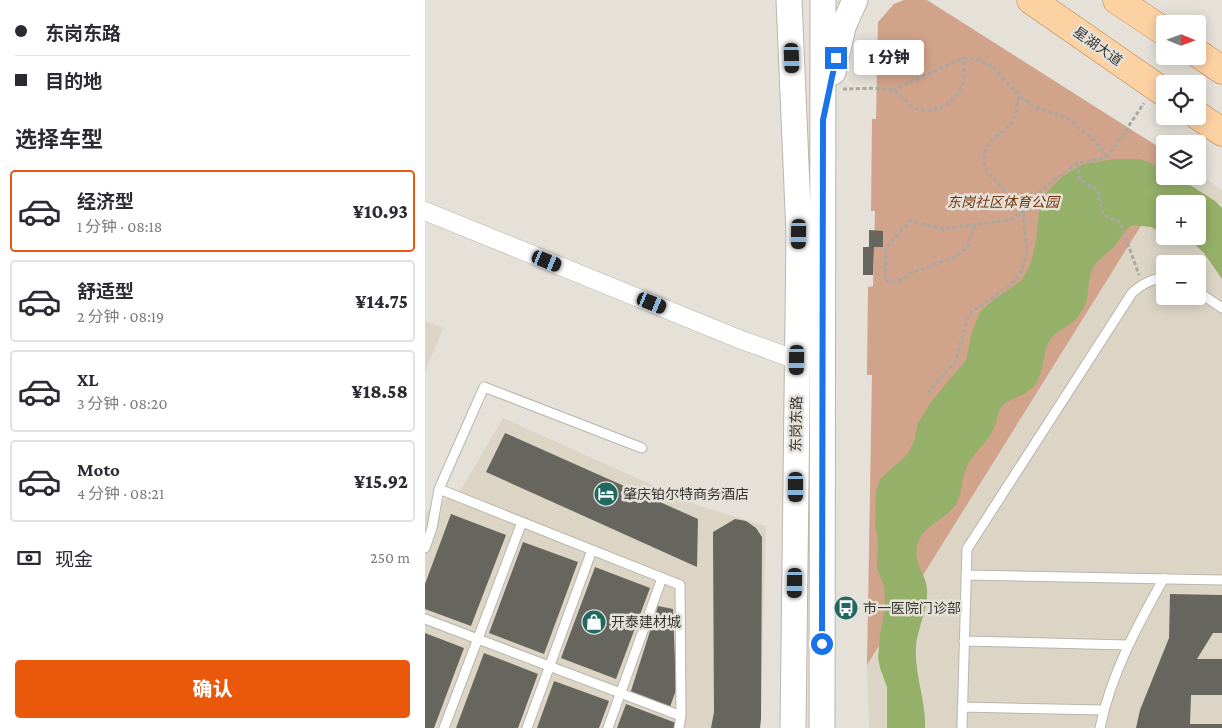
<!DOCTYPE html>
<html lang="zh">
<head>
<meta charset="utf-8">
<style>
  :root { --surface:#fff; --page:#f2f2f3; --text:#2b2b33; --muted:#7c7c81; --line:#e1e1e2; --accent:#ea580c }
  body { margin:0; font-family:"Crimson Pro","Noto Sans SC",serif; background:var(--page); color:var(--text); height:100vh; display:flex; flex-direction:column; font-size:19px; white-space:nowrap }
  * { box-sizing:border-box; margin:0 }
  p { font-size:16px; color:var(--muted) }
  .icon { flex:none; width:28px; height:28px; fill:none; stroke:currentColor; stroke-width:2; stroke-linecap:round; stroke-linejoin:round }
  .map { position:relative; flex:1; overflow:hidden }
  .sheet { display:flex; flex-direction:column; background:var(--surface); width:425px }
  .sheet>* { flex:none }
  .top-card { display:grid; align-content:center; height:110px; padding:0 15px; background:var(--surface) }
  .needle { width:32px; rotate:91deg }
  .fabs { position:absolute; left:731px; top:15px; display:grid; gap:10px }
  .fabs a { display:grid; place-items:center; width:50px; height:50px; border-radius:5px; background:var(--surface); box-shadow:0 2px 12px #0003; font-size:25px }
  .end { position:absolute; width:22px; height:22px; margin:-11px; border:6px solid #1a73e8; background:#fff; box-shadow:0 0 0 2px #fff }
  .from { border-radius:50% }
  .bubble { position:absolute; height:35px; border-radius:5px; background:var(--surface); box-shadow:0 2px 12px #0003; font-size:16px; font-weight:800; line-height:35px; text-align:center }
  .car { position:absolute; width:15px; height:30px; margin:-15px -8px; border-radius:6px; box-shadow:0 0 4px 1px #0007; background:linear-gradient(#222 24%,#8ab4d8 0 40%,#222 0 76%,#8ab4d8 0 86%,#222 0) }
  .top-card b { display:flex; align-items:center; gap:18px; height:48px; font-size:19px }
  .top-card b+b { border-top:1px solid var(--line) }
  .top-card i { width:12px; height:12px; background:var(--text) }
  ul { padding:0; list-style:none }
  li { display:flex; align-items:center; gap:15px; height:82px; margin:0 10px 8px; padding:0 5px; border:2px solid var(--line); border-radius:5px }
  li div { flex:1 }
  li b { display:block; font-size:19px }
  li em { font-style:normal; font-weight:800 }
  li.selected { border-color:var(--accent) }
  li>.icon { width:45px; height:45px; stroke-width:1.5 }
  h2 { padding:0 15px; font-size:22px; line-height:60px }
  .pay { display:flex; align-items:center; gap:12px; height:55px; padding:0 15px; font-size:19px }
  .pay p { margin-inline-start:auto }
  .action { display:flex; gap:10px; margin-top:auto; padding:10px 15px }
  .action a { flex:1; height:58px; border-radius:5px; background:var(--accent); color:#fff; font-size:20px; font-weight:800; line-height:58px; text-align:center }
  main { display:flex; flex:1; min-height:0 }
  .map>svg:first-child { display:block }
  .built { fill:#dcd5c6; fill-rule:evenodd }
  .green { fill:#d2a38b }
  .water { fill:#95b069 }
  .building { fill:#66655e }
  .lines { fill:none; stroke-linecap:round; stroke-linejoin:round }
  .lane-casing { stroke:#bab6ae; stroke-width:11 }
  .street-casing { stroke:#bab6ae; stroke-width:19 }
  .secondary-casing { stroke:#bab6ae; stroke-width:27 }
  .primary-casing { stroke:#b68753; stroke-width:29 }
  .path { stroke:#aaa7a1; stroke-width:3; stroke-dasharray:4 2.5; stroke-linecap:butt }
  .lane { stroke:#fff; stroke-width:9 }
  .street { stroke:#fff; stroke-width:18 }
  .secondary { stroke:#fff; stroke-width:25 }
  .primary { stroke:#fdd2a3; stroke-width:28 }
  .route { stroke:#1a73e8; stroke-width:6 }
  .labels { text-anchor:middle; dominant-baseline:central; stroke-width:5; stroke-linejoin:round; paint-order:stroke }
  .street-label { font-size:14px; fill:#363431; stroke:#e5e1d9 }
  .park-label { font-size:14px; font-style:italic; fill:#75340b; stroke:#e5e1d9 }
  .poi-label { font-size:14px; fill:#363431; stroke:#e5e1d9; text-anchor:start }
</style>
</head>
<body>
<main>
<section class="sheet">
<div class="top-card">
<b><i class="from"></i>东岗东路</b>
<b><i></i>目的地</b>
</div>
<h2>选择车型</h2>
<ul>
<li class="selected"><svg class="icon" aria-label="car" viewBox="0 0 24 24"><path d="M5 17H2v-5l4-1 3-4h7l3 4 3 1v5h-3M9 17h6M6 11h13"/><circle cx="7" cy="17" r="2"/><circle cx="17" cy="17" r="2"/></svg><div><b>经济型</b><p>1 分钟 · 08:18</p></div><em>¥10.93</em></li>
<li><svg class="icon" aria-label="car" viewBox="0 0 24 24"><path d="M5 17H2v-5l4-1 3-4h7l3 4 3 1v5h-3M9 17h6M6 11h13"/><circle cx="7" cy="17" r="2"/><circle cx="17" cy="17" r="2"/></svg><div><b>舒适型</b><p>2 分钟 · 08:19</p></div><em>¥14.75</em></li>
<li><svg class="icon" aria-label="car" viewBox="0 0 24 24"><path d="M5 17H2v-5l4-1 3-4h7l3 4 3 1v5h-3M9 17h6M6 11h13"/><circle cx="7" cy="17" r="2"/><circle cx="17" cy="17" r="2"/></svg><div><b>XL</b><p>3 分钟 · 08:20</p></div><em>¥18.58</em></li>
<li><svg class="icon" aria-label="car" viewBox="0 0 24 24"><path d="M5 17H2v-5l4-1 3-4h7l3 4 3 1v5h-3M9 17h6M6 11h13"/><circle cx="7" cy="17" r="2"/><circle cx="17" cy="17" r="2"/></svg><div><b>Moto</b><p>4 分钟 · 08:21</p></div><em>¥15.92</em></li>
</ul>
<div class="pay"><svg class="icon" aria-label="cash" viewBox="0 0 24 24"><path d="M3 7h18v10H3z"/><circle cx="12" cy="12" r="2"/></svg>现金<p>250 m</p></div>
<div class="action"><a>确认</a></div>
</section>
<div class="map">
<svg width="797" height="728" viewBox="0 0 797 728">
  <rect width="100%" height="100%" fill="#e5e1d9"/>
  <path class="built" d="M773,173L797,190V728H444L442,665L747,176H772ZM740,204H772V236H740ZM740,264H772V296H740Z
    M0,321L18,328L0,372Z
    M78,418L272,505L341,526L335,728H0V513L37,488Z"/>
  <path class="green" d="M479,0H502L740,151V176H747L442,665L447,375H442L443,287L448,286L450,211H446L447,119H451L453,22L469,4Z"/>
  <path class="water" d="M690,159H716L740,170V176H751L790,201L797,208V279L779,253L768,243L742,236H772V204H740V235L726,227L707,225C696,233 696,239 688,248C682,254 673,259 669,266C663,276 664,289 662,299C661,305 655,314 651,319C645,327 634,329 627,337C616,351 621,372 609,386C600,397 583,397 575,409C572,415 572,424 568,430C562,444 547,453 542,467C537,477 537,490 533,500C525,519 499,523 493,543C487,566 501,571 502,590C503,609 493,627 491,646C489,673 501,700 500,728H462V687L455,668L453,657L455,635L460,608L459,586L452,568L453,537L450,527L451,492L455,479L483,454L489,441L493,423L506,402L541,360L547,332L555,312L567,301L596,281L605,266L611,241L614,212L622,192L638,176L659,164Z"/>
  <path class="building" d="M444,230L458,231V247H449L448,275H438V247H444Z
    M80,433L273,519L272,567L61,472Z
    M26,514L81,535L46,626L0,609V584Z
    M310,519L321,521L331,528L337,537L336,719L335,728H286L289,712L288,532Z
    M98,542L153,562L119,654L64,633Z
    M170,567L225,588L191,679L136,658Z
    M745,594L797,595V633H788L772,659H797V695H766L765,724H797V728H711L715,710L744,638Z
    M233,606L248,609L251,690L245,707L205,694Z
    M0,633L39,648L9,728H0Z
    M59,653L113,674L93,728H31Z
    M129,681L184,701L174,728H112Z
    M201,704L251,723L249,728H192Z"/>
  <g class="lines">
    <defs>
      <path id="lane" d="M772,291L797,308
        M14,489L255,585L256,716L254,728
        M0,548L7,528L14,489L59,387L217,448
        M541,575L797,580
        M0,619L256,716
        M539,641L703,645
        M537,707L679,710
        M19,728L97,522
        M102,728L167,550
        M183,728L237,578
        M537,728L542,549L707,293C717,284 726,279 740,278
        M675,728C686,674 712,626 739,578"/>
      <path id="street" d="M0,211L314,339L372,360L383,361"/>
      <path id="secondary" d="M364,0L374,234L368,728
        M408,72L418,27L430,0
        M397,728L398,0"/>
      <path id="primary" d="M606,0L740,93
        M692,0L740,32
        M772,53L797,70
        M772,115L797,132"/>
    </defs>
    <use href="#lane" class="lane-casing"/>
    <use href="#street" class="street-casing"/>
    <use href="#secondary" class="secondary-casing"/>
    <use href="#primary" class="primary-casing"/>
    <path class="path" d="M418,89C433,89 450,87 465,90C474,91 481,104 490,108C509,117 534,101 538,81C540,74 538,65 539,58
      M467,90L539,58L552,59L566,66L594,95L608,106L644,119L670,141L681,156
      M652,163L655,180L673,190L678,215L695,222L714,275
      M550,225L542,248L530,257L486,273L474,281H460L461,248L485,221L516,229L586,220L598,211L619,188L652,163L675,159L681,156L689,148L719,103
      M503,393L531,361L542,320L548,311L589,282L597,269L602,253L598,211L562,171L559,161L560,151L565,142L587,123L591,113L594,95"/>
    <use href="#lane" class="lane"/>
    <use href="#street" class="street"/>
    <use href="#secondary" class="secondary"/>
    <use href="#primary" class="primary"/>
  </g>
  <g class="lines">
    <path class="route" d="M397,644L398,120L411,58"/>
  </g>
  <defs>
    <symbol id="hotel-disc" viewBox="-11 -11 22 22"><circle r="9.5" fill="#1f6960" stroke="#e5e1d9"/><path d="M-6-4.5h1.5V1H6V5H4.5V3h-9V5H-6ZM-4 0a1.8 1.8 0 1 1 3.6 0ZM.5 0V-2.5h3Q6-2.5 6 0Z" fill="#fff"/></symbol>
    <symbol id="bus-disc" viewBox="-11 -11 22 22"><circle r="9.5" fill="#1f6960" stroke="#e5e1d9"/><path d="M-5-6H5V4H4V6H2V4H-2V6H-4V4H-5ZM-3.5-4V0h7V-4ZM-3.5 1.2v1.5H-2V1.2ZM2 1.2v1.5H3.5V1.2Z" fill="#fff"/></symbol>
    <symbol id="shop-disc" viewBox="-11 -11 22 22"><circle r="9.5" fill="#1f6960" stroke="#e5e1d9"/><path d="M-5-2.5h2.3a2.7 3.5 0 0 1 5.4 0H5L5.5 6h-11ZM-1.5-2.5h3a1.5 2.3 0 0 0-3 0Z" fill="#fff"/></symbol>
  </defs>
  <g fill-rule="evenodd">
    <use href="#hotel-disc" x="167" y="480" width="28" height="28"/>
    <use href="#bus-disc" x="407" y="594" width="28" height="28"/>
    <use href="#shop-disc" x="155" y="608" width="28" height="28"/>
  </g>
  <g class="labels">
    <g class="street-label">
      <text transform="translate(673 46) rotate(35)">星湖大道</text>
      <text transform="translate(371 424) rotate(-89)">东岗东路</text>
    </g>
    <g class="park-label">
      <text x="578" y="202">东岗社区体育公园</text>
    </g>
    <g class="poi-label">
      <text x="198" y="494">肇庆铂尔特商务酒店</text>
      <text x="438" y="608">市一医院门诊部</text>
      <text x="186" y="622">开泰建材城</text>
    </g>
  </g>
</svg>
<div class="fabs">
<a><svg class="needle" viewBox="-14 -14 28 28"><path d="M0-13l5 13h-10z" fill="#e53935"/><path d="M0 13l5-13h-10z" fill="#7c7c81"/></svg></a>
<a><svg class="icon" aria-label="locate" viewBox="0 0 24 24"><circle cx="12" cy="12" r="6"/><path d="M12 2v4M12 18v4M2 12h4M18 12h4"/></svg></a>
<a><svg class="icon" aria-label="layers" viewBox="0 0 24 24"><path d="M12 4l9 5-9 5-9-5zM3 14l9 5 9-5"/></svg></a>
<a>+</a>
<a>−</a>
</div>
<i class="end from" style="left:397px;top:644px"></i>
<i class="end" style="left:411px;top:58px"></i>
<div class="bubble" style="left:429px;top:40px;width:70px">1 分钟</div>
<i class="car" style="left:367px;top:58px;rotate:178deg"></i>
<i class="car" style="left:374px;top:234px;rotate:181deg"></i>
<i class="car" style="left:122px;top:261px;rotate:112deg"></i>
<i class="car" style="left:227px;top:303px;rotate:112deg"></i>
<i class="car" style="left:372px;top:360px;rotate:181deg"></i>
<i class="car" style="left:371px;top:487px;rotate:180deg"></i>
<i class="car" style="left:370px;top:583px;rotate:181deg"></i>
</div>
</main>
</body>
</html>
